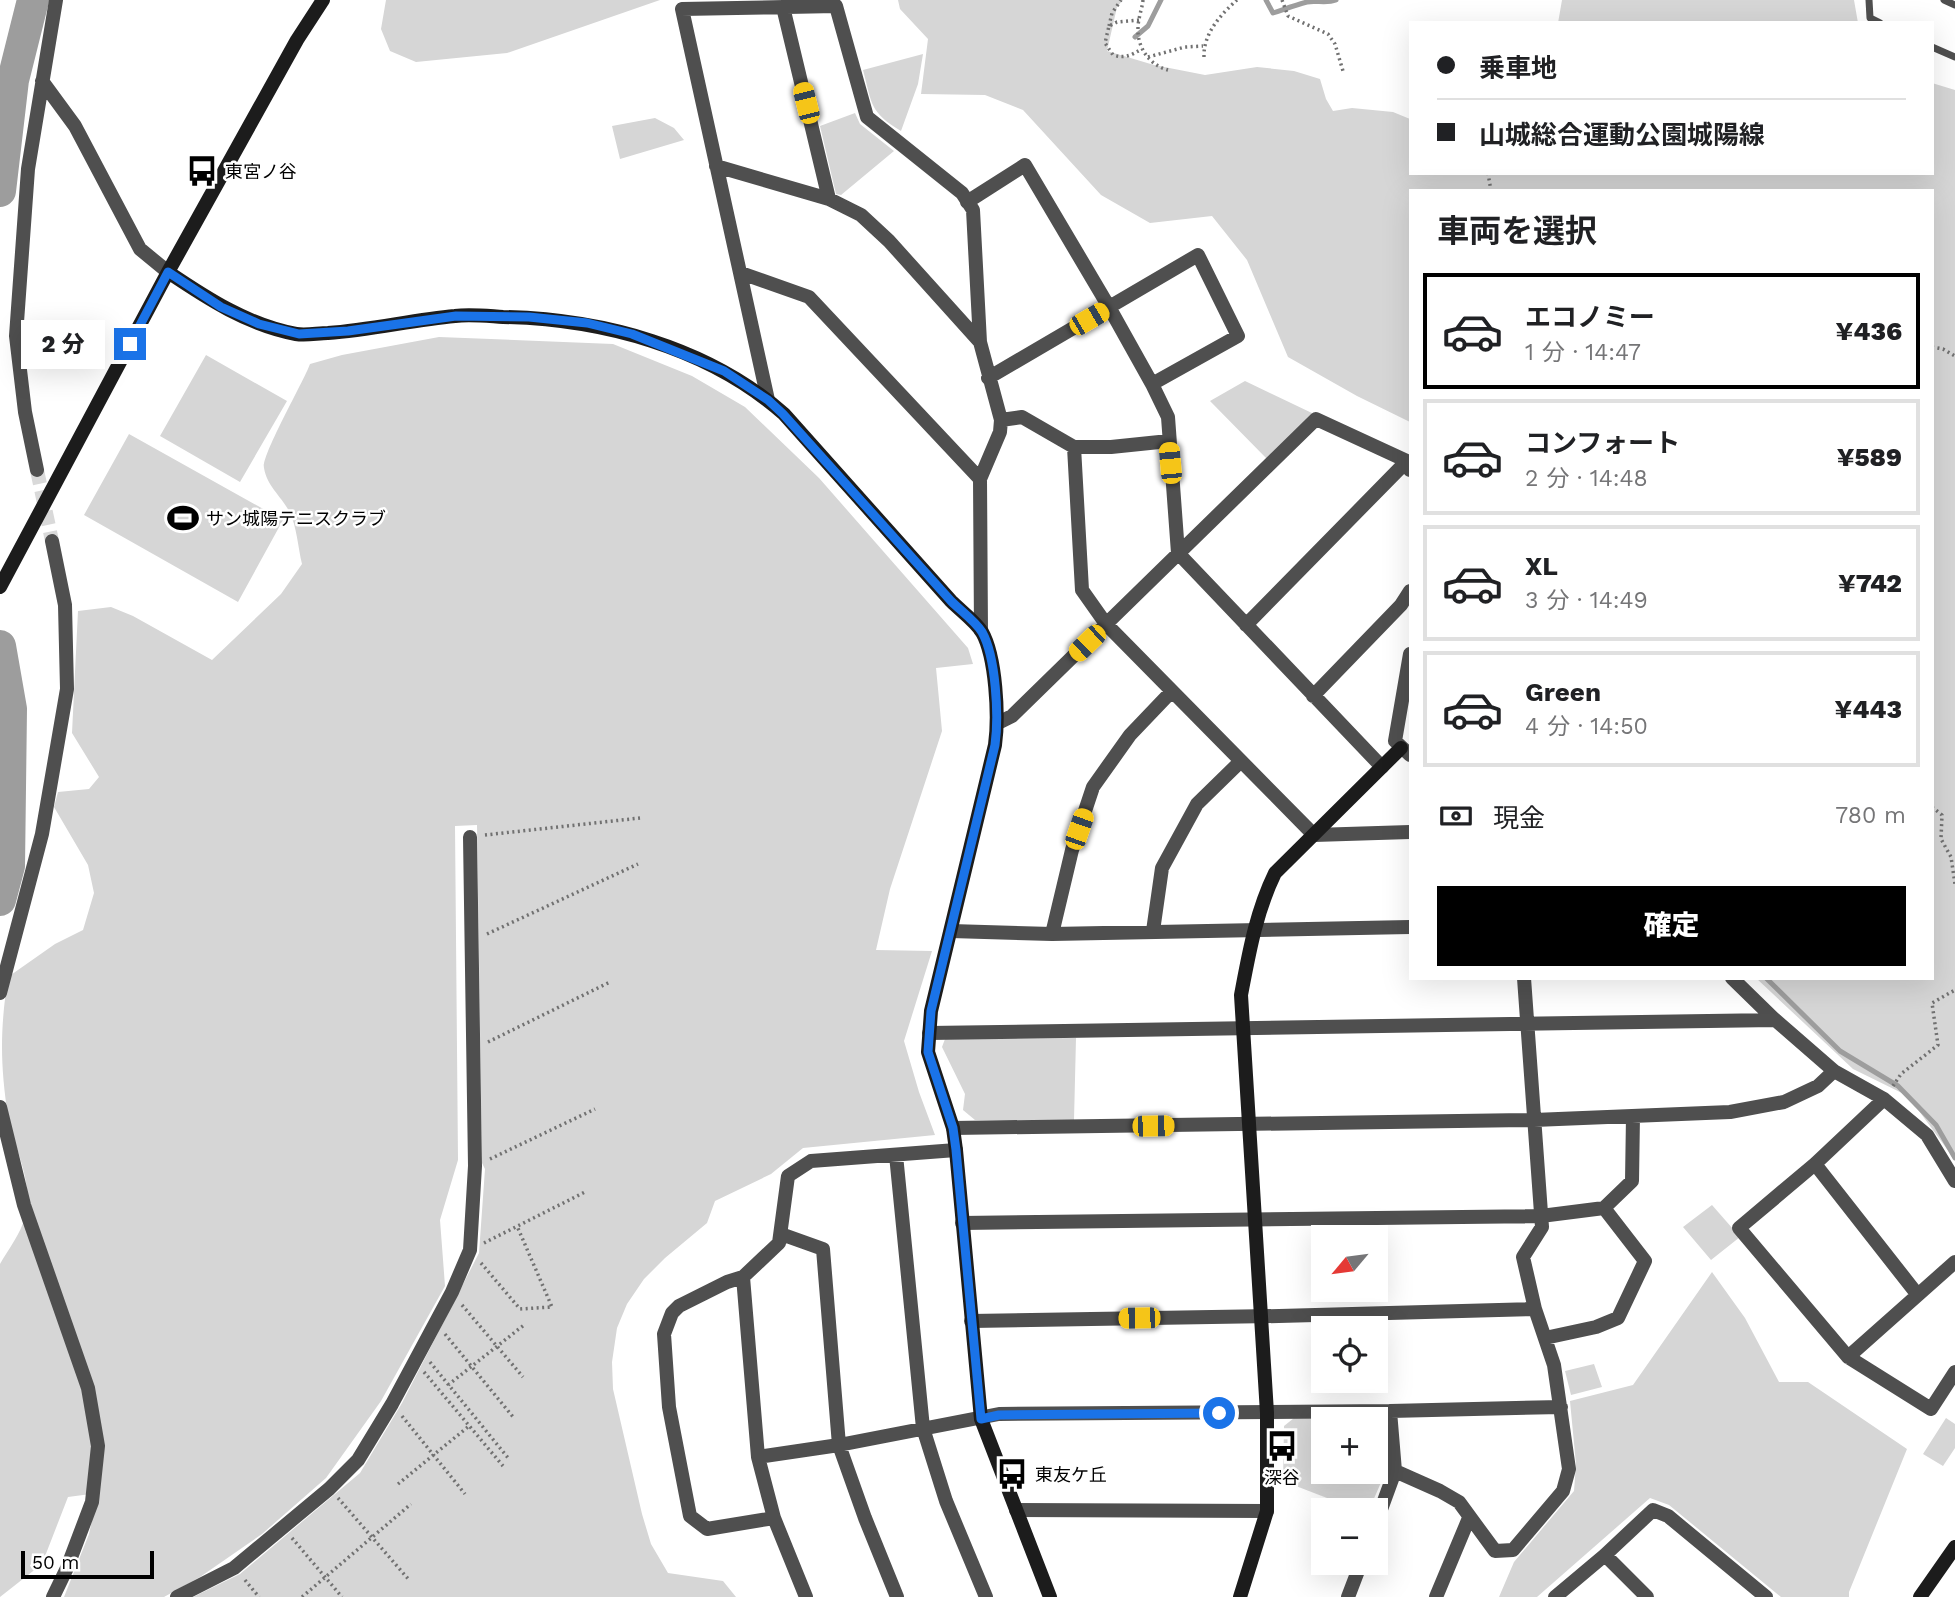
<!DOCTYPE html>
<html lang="ja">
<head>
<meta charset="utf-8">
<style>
  :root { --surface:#fff; --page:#f2f2f2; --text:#202124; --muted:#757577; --line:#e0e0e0; --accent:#000 }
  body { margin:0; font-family:"Work Sans","Noto Sans JP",sans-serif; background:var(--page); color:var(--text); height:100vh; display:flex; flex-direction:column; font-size:26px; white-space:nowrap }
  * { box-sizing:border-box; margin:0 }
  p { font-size:23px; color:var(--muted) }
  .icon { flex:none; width:38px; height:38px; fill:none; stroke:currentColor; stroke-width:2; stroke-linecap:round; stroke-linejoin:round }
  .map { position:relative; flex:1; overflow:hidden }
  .sheet { position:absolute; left:1409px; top:189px; width:525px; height:791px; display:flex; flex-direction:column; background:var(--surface); border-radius:0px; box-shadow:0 7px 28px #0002 }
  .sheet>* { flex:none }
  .top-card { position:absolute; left:1409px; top:21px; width:525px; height:154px; border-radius:0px; box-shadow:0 7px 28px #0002; display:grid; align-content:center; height:154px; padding:0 28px; background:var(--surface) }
  .needle { width:46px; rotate:241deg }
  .buttons { position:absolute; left:1311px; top:1225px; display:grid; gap:14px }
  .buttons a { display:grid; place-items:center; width:77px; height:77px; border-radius:0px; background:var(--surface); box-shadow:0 7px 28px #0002; font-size:35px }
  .scale { position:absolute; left:21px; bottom:18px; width:133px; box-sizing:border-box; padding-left:7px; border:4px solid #000; border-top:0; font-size:19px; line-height:24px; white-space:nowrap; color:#000; -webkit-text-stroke:5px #fff; paint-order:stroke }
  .end { position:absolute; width:32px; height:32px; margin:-16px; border:9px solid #1a73e8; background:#fff; box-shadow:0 0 0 4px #fff }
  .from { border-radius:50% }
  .bubble { position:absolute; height:49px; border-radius:0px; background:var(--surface); box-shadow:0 7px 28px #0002; font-size:23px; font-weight:800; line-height:49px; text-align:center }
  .car { position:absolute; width:21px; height:42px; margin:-21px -10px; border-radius:9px; box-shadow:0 0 5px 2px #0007; background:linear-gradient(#f5c518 24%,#345 0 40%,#f5c518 0 76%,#345 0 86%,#f5c518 0) }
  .top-card b { display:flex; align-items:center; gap:24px; height:66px; font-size:26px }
  .top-card b+b { border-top:2px solid var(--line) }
  .top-card i { width:18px; height:18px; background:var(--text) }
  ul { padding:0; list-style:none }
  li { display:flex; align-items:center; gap:21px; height:116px; margin:0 14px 10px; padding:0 14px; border:4px solid var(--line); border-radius:0px }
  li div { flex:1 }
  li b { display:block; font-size:26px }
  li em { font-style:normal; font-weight:800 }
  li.current { border-color:var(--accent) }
  li>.icon { width:63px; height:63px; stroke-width:1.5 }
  h2 { padding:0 28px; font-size:32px; line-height:84px }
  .pay { display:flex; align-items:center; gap:18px; height:77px; padding:0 28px; font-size:26px }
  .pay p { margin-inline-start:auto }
  .action { display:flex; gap:14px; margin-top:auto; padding:14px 28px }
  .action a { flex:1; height:80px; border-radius:0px; background:var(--accent); color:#fff; font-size:28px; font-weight:800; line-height:80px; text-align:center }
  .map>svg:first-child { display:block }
  .green { fill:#d6d6d6; fill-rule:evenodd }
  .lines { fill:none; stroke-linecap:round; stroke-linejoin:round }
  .stream { stroke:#9d9d9d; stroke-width:5 }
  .river { stroke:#9d9d9d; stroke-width:32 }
  .street-tunnel { stroke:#d9d9d9; stroke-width:14; stroke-dasharray:14 7; stroke-linecap:butt }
  .path { stroke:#717171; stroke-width:3.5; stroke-dasharray:2 3.5; stroke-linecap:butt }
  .lane { stroke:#4f4f4f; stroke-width:7 }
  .street { stroke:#4f4f4f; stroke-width:14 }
  .secondary { stroke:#1c1c1c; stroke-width:14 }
  .route { stroke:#1a73e8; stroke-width:9 }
  .labels { text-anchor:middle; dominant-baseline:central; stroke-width:5; stroke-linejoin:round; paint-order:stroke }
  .poi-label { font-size:18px; fill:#000; stroke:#fff; text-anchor:start }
</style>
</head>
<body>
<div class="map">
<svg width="1955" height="1597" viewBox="0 0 1955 1597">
  <rect width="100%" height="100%" fill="#fff"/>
  <path class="green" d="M386,0H660L507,53L416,62L390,51L381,29Z
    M898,0H1123L1117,7L1107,51L1154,65L1205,75L1257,67L1294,71L1320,79L1326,99L1333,111L1352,108L1393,112L1410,119V173H1932V83L1955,90V1160L1908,1096L1853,1069L1756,978H1932V191H1410V422L1357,396L1288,357L1247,260L1212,216L1150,223L1101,195L1023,110L985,95L921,94L928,39L900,9Z
    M1562,0H1854L1858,23H1558Z
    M923,54L918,84L901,131C869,112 872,103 863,70Z
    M855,113L860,124L894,151L841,195L836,194L820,126Z
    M655,118L674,128L684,140L620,159L612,126Z
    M439,337L613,344L692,376L745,407L819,478L968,648L973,664L936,668L942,731L890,889L876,950L932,951L904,1041L919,1092L935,1135L803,1148L771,1174L715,1201L707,1223L665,1258L644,1279L627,1304L617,1328L612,1362L613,1389L642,1514L651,1544L668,1573L723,1581L736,1597H193L240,1574L360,1473L402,1403L479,1253L485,1169L482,1163L477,825L455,826L458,1160L440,1220L445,1286L381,1401L326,1478L262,1534L200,1577L164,1597H64L89,1534L98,1493L68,1497L42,1564L0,1597V1264C8,1250 21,1233 25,1217C34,1181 15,1151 8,1117C0,1063 0,1030 8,977L55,944L83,930L94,893L88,865L54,807L58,792L89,789L99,777L72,733L78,611L111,607L133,616L212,660L281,594L302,564C298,548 297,526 289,511C281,496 267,486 264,468C261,456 303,383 310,364L342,355Z
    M206,355L287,401L240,482L160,436Z
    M1245,381L1314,414L1267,459L1210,401Z
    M129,434L283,520L238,602L84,515Z
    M1076,1038L1074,1120H975L963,1110L965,1094L942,1047L945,1039Z
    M1712,1205L1740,1237L1711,1260L1683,1227Z
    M1712,1272L1745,1318L1779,1382H1808L1907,1449L1849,1592V1597H1781L1669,1505L1650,1498L1537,1597H1499L1514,1562L1574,1491L1576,1464L1570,1401L1633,1385Z
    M1594,1364L1602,1387L1571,1395L1565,1371Z
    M1294,1418H1374L1383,1424L1386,1471L1369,1510H1358L1283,1481L1284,1426ZM1323,1419H1376V1472H1323Z
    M1946,1418L1955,1424V1448L1943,1466L1923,1454Z"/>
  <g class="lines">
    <path class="stream" d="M1266,0L1273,13C1285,9 1295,5 1307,2C1316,0 1326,4 1336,0
      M1135,37L1148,26L1161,0
      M1766,978L1840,1051L1898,1086L1936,1125L1955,1158"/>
    <path class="river" d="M0,191L13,80L33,0
      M0,646L11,709L9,866L0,900"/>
    <path class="street-tunnel" d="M37,470L52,541"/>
    <path class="path" d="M1143,0C1142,9 1138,19 1138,28C1137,47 1149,65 1168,70
      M1282,0L1288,16L1328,34L1335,44L1343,71
      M1139,20L1117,22L1109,26L1105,43L1113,55C1125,59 1131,55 1142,49
      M1109,26L1112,13L1121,0
      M1148,57L1185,47L1203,46
      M1204,57C1203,34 1221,14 1237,0
      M1488,173L1491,191
      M1932,347L1943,349L1955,356
      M1932,807L1942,815L1941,839L1951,857L1955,884
      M485,835L640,818
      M487,934L638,864
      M488,1042L610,982
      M1893,1086L1901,1074L1938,1045L1932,1003L1955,990
      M490,1159L595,1109
      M484,1243L587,1191
      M481,1263L520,1309L552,1307L517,1226
      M462,1305L523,1377
      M445,1334L514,1418
      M430,1362L509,1459
      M424,1372L503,1466
      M448,1385L524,1325
      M402,1416L465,1494
      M398,1484L469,1426
      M338,1498L410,1581
      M292,1538L342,1597
      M245,1580L259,1597
      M302,1597L411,1504"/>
    <path class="lane" d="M1869,0L1870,18L1880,23
      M1944,0L1955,5
      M1932,47L1955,57"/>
    <path class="street" d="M783,7L829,199
      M42,81L75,126L140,249L168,272
      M716,166L829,199L861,215L889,241L980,342
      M967,202L1025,165L1109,307L1152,384L1168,417L1178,553L1382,767
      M741,273L809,297L980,479
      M988,378L1198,255L1238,336L1152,384
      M768,400L682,9L836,6L867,117L962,193L973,210L980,342L1001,420L1000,432L980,479L981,631
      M1001,420L1022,417L1074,447H1111L1169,441
      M1074,447L1082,590L1106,624L1314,835L1410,832
      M37,470L25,412L16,336L28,169L56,0
      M1246,625L1407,461
      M1410,654L1395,741L1410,755
      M1313,696L1401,605L1410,591
      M998,723L1012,716L1316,419L1407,461L1410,470
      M951,931L1052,934L1410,927
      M1153,931L1162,868L1197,804L1241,761
      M1052,934L1072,850L1093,787L1130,735L1172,691
      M1732,978L1773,1018L1834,1071L1884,1099L1927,1135L1955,1181
      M0,993L42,834L67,689L65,605L52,541
      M929,1033L1775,1020
      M1884,1099L1815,1164L1739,1228L1848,1357L1931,1409L1955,1372
      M0,1107L24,1205L88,1388L98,1446L92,1502L67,1568L53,1597
      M953,1128L1534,1120L1730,1112L1784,1102L1818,1086L1834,1071
      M896,1155L923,1428L946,1501L986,1597
      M1815,1164L1917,1294
      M962,1223L1541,1216L1604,1208L1632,1181L1633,1116
      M781,1234L823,1249L839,1445L865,1518L897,1597
      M743,1277L758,1457L774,1518L806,1597
      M971,1321L1279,1316L1535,1309
      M1545,1338L1596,1327L1618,1318L1645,1261L1604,1208
      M1848,1357L1955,1262
      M1390,1411L1561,1407
      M758,1457L839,1445L999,1414L1390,1411L1395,1471L1440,1491L1459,1502L1495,1551L1513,1550L1563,1491L1569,1469L1554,1365L1535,1309L1523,1257L1542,1227L1524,978
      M1016,1510L1267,1511
      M774,1518L707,1529L690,1516L669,1407L664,1334L672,1313L679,1306L727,1282L743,1277L779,1243L788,1176L811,1161L956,1150
      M1376,1523L1395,1471
      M1605,1555L1647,1597
      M177,1597L234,1568L329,1489L358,1460L392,1404L452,1292L470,1250L475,1166L470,837
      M1348,1597L1361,1563
      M1436,1597L1469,1518
      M1555,1597L1605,1555L1653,1510L1668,1516L1766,1597"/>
    <path class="secondary" d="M168,272C208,299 248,325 296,334C306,336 318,333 328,333C371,330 412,320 455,316C470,314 487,316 503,317C602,319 708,347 784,414L951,601C961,611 975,621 982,632C996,657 999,716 995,745L931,1011L928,1052L953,1128L956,1150L981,1419L1050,1597
      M0,587L168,272L297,40L323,0
      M1240,1597L1267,1511V1413L1241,995C1249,953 1256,912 1275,873L1401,748
      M1920,1597L1955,1547"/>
  </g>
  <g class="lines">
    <path class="route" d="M130,344L168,272L221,307L259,324L299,334L348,331L456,316L529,317L587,323L632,334L724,371L768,400L783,414L951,601C961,611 975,621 982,632C996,657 999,716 995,745L931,1011L928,1052L953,1128L956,1150L981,1419L999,1415L1219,1413"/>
  </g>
  <defs>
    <symbol id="bus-bare" viewBox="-9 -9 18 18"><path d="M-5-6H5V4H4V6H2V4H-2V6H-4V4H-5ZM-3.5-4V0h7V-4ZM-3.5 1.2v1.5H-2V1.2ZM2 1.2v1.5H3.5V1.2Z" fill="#000" stroke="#fff" stroke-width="2.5" paint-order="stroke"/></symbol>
    <symbol id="stadium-bare" viewBox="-9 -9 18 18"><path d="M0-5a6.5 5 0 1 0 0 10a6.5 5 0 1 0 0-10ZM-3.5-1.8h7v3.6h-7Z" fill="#000" stroke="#fff" stroke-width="2.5" paint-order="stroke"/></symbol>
  </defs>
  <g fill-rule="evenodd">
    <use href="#bus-bare" x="180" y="149" width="44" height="44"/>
    <use href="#stadium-bare" x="161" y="496" width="44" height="44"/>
    <use href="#bus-bare" x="1260" y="1424" width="44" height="44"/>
    <use href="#bus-bare" x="990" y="1452" width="44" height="44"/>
  </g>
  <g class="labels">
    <g class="poi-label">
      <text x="225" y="171">東宮ノ谷</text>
      <text x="206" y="518">サン城陽テニスクラブ</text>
      <text x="1035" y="1474">東友ケ丘</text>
      <text x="1282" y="1477" text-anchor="middle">深谷</text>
    </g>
  </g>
</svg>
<div class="buttons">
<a><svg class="needle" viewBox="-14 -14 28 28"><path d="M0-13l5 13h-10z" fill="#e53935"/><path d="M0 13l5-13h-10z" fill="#757577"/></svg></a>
<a><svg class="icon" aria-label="locate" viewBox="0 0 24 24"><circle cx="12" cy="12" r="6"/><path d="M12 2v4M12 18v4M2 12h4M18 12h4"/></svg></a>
<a>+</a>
<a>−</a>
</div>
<div class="scale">50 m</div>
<i class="end from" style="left:1219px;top:1413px"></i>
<i class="end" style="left:130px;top:344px"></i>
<div class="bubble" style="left:21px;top:320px;width:84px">2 分</div>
<i class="car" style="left:806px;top:103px;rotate:346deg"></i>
<i class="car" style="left:1089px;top:319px;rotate:60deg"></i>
<i class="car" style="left:1170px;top:463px;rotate:355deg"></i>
<i class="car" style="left:1087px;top:643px;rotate:226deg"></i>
<i class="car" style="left:1079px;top:829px;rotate:19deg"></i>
<i class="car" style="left:1153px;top:1126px;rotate:89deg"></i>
<i class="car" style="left:1139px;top:1318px;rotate:269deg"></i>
<div class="top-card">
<b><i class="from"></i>乗車地</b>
<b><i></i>山城総合運動公園城陽線</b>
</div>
<section class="sheet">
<h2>車両を選択</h2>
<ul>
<li class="current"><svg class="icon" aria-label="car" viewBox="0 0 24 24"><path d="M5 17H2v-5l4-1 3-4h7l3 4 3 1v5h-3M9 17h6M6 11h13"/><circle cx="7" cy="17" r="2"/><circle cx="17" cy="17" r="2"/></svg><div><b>エコノミー</b><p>1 分 · 14:47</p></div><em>¥436</em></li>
<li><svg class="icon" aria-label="car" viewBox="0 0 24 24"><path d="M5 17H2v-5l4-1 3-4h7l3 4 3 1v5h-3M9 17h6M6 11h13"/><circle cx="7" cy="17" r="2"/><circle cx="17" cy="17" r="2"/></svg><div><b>コンフォート</b><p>2 分 · 14:48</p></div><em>¥589</em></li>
<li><svg class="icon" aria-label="car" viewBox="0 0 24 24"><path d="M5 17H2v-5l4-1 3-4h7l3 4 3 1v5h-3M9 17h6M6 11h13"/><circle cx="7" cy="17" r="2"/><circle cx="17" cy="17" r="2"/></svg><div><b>XL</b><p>3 分 · 14:49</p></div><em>¥742</em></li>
<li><svg class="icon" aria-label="car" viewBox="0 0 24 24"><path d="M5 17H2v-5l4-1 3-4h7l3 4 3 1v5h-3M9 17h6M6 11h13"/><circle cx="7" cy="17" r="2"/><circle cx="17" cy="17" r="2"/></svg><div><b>Green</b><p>4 分 · 14:50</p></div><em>¥443</em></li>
</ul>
<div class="pay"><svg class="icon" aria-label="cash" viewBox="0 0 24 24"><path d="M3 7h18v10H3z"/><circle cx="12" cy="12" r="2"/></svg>現金<p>780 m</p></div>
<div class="action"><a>確定</a></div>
</section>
</div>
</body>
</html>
